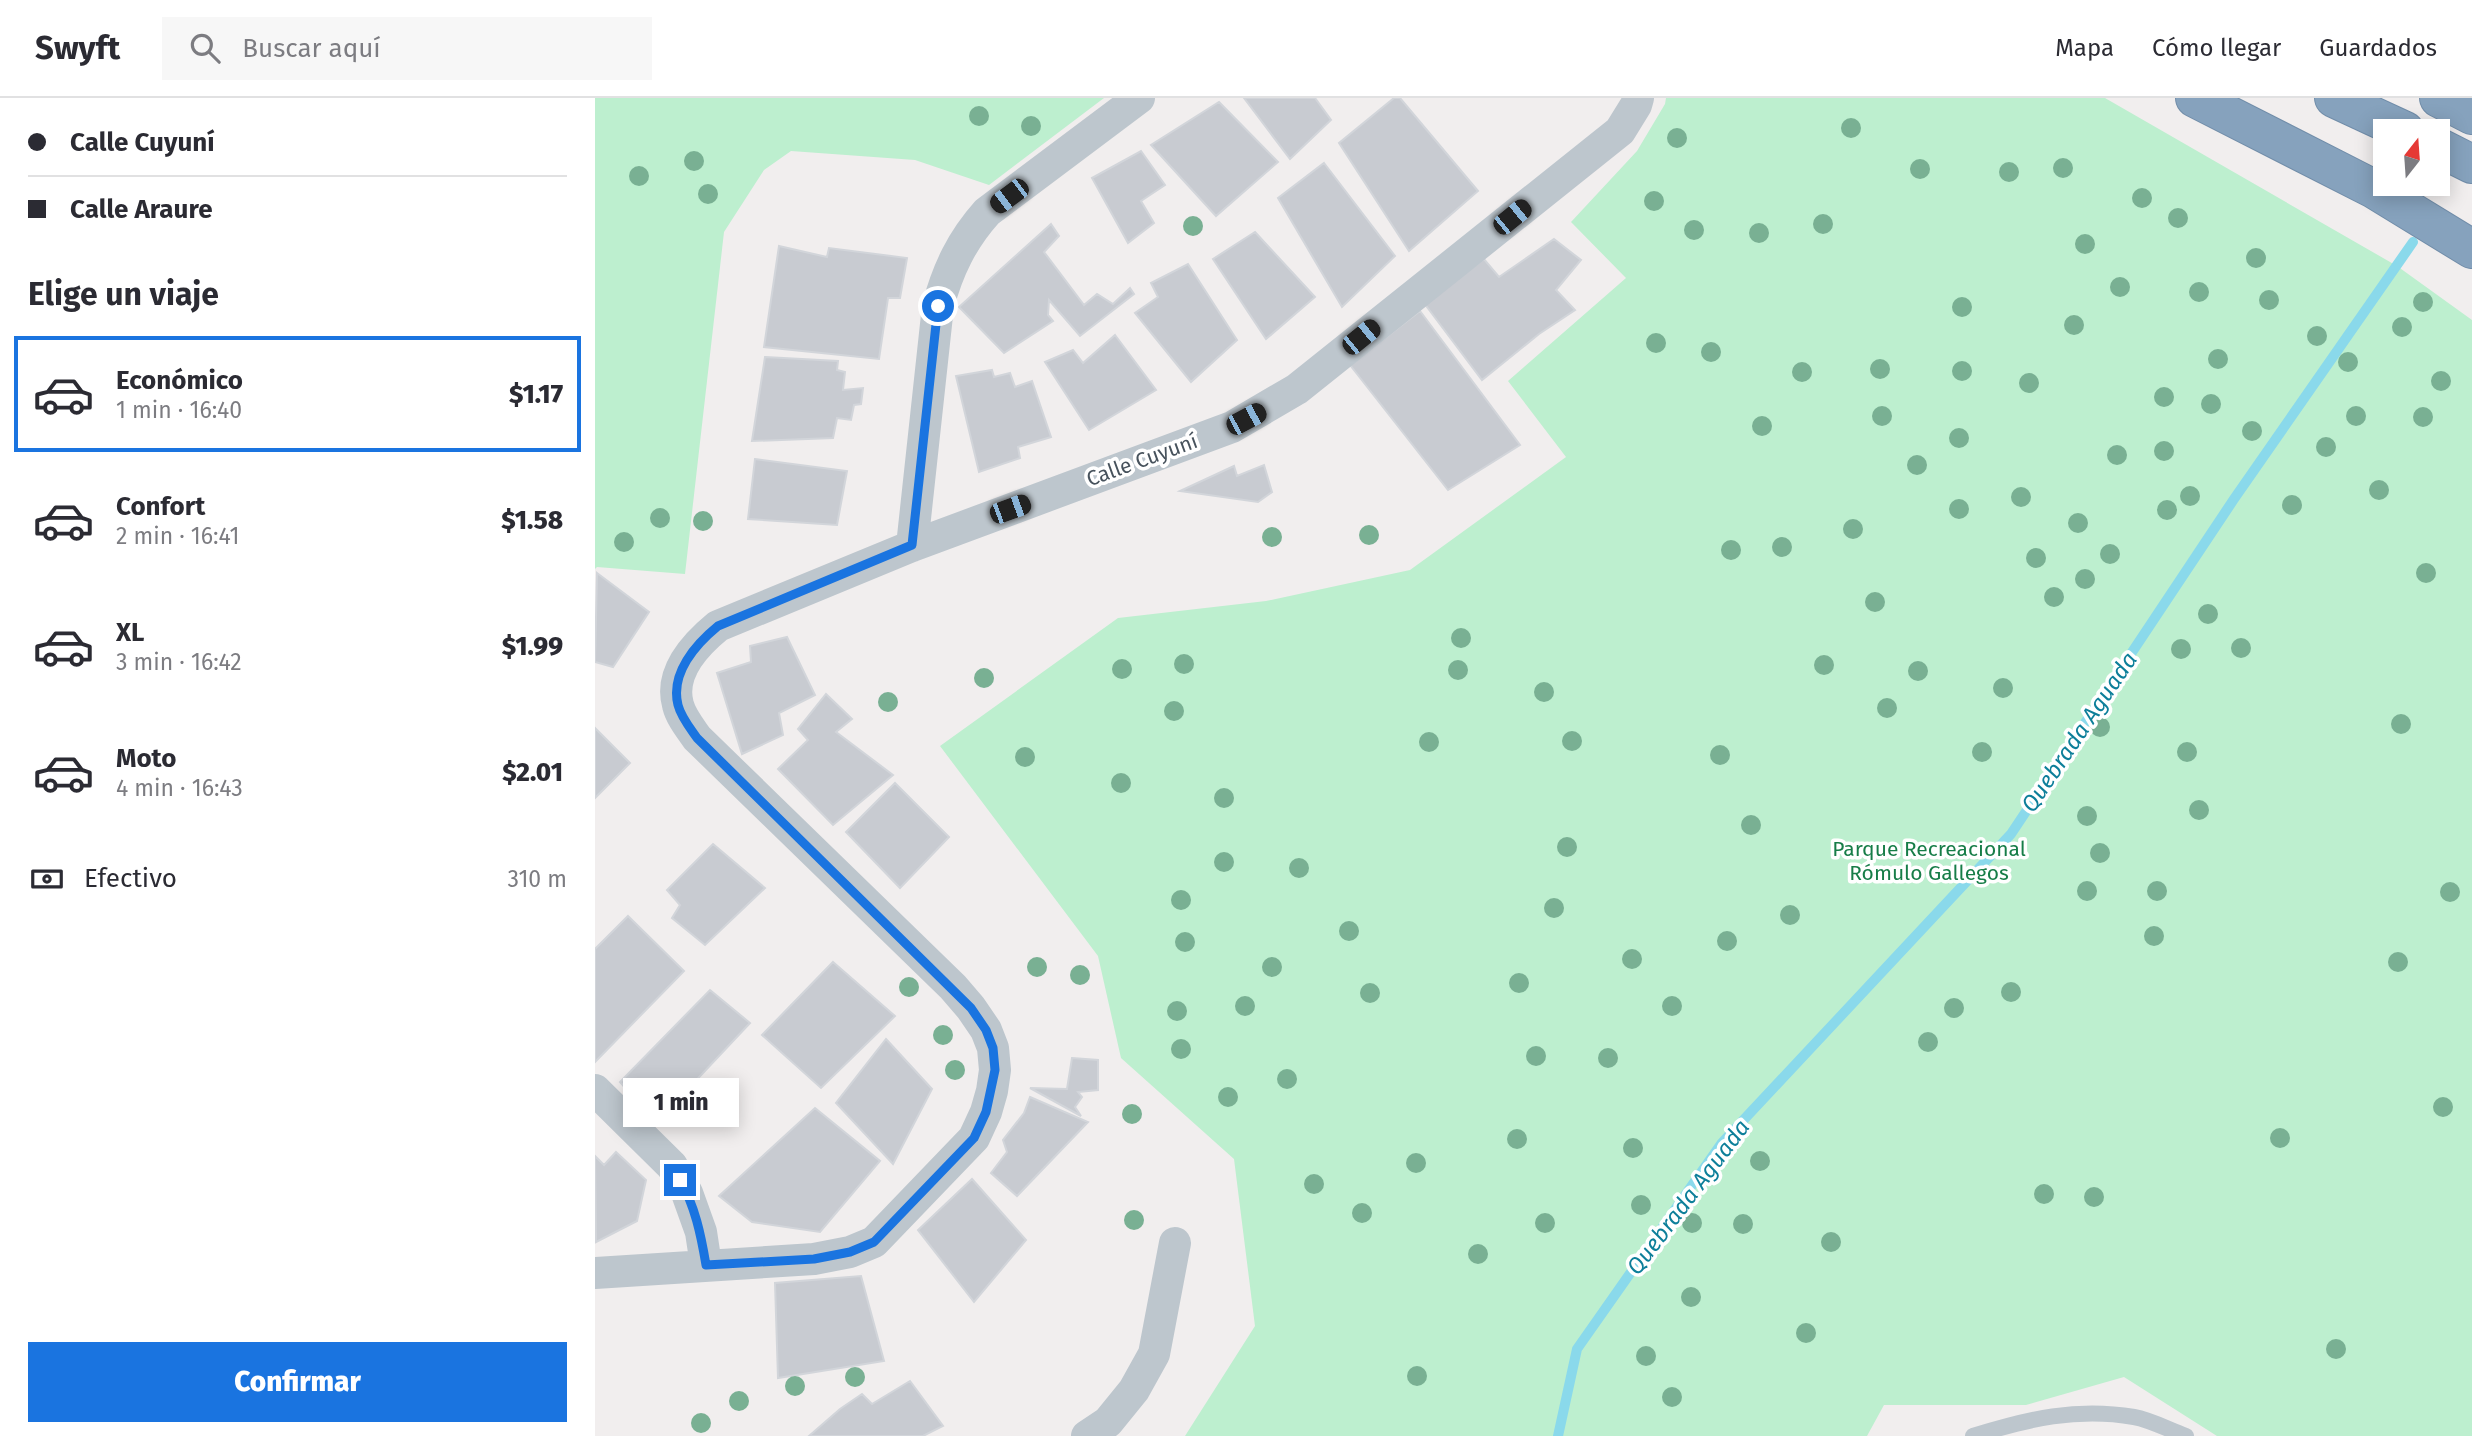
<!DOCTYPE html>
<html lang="es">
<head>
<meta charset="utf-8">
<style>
  :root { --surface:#fff; --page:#f7f7f7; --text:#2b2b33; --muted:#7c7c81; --line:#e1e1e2; --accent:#1a74e0 }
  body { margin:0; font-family:"Fira Sans",sans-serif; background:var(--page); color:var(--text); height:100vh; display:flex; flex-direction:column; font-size:26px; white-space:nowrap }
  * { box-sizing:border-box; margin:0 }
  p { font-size:23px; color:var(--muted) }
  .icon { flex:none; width:38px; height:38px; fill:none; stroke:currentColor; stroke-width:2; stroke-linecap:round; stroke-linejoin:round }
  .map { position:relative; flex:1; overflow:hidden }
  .panel { display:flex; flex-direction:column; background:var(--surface); width:595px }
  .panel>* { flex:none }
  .top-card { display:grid; align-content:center; height:154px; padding:0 28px; background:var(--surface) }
  .needle { width:46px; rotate:17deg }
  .controls { position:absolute; left:1778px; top:21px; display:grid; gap:14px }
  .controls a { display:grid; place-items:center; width:77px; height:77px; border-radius:0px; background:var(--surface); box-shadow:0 4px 18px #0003; font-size:35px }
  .end { position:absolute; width:32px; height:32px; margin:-16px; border:9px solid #1a74e0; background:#fff; box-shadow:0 0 0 4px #fff }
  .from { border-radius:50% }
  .bubble { position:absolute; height:49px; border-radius:0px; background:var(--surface); box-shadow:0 4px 18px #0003; font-size:23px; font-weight:800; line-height:49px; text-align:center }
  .car { position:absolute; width:21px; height:42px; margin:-21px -10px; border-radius:9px; box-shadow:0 0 5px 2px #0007; background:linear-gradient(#222 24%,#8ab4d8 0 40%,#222 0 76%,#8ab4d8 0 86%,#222 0) }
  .top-card b { display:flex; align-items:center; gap:24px; height:66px; font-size:26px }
  .top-card b+b { border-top:2px solid var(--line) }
  .top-card i { width:18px; height:18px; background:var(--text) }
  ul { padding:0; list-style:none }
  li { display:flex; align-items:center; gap:21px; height:116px; margin:0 14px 10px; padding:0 14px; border:4px solid transparent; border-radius:0px }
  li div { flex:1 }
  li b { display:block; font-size:26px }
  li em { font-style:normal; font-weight:800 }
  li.selected { border-color:var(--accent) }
  li>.icon { width:63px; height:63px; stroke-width:1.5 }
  h2 { padding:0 28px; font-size:32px; line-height:84px }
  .pay { display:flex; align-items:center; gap:18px; height:77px; padding:0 28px; font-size:26px }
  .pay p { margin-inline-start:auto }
  .button { display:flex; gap:14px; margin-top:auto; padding:14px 28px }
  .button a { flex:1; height:80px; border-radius:0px; background:var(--accent); color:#fff; font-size:28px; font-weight:800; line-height:80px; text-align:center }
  header { display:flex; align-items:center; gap:42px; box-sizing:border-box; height:98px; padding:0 35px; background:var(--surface); border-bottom:2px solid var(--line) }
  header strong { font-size:33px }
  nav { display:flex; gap:38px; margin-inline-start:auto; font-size:24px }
  .search { width:490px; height:63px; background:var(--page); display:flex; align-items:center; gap:18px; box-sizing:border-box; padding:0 24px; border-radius:0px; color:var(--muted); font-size:26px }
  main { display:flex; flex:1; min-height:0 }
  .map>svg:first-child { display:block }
  .green { fill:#bdefcf }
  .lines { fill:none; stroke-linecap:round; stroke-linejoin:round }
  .stream { stroke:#8ad9eb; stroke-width:10 }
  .building { fill:#c8cbd1; stroke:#d2d5da; stroke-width:2 }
  .motorway-casing { stroke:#718da9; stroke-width:40 }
  .service { stroke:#bdc6cd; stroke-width:16 }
  .minor { stroke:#bdc6cd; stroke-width:32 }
  .motorway { stroke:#86a2bd; stroke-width:38 }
  .tree { fill:#79b093 }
  .route { stroke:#1a74e0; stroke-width:9 }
  .labels { text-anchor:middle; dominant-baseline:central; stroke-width:7; stroke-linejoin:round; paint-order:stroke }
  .street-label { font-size:21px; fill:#47525c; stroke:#fff }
  .park-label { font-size:21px; fill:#177d48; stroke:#fff }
  .water-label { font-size:23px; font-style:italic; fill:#0d7f9a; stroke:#fff }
</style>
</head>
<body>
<header>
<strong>Swyft</strong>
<div class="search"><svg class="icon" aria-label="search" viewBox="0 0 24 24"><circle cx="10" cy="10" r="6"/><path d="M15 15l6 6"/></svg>Buscar aquí</div>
<nav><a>Mapa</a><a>Cómo llegar</a><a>Guardados</a></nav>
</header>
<main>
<section class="panel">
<div class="top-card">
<b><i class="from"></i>Calle Cuyuní</b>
<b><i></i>Calle Araure</b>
</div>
<h2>Elige un viaje</h2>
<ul>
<li class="selected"><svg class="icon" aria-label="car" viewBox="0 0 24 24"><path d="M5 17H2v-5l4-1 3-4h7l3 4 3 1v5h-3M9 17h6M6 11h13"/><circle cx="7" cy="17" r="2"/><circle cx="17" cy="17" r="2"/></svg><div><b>Económico</b><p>1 min · 16:40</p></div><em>$1.17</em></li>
<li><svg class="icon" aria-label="car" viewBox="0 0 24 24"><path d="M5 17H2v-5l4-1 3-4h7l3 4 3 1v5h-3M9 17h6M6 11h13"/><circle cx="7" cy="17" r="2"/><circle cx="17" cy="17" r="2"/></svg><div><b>Confort</b><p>2 min · 16:41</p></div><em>$1.58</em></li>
<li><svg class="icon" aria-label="car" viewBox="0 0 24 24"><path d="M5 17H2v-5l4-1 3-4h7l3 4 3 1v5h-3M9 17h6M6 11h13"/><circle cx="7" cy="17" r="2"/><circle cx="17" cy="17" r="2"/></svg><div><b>XL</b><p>3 min · 16:42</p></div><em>$1.99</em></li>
<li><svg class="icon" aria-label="car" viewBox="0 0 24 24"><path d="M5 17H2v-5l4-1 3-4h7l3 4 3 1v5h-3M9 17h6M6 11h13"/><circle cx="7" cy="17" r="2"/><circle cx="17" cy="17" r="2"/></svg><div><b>Moto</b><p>4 min · 16:43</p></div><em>$2.01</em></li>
</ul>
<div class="pay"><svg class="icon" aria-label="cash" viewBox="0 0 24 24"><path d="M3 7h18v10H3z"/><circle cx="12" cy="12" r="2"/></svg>Efectivo<p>310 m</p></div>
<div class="button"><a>Confirmar</a></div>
</section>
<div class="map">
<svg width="1877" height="1338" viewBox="0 0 1877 1338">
  <rect width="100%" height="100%" fill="#f1eeee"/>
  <path class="green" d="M0,0H509L394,87L320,62L196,53L169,72L129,134L90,476L2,469L0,471Z
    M1071,0H1510L1802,168L1877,222V1338H1622L1529,1279L1431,1307H1289L1272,1338H590L660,1228L639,1061L526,960L503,858L345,648L523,520L671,503L815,472L971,359L913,283L1031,180L976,124L1042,53L1070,6Z"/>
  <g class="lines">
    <path class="stream" d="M963,1338L982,1251L1126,1046L1416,736L1639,401L1818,144"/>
  </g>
  <path class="building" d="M649,0H720L736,22L695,61Z
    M799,0H805L883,93L814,153L744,45Z
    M624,4L683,64L621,118L556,47Z
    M546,53L570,87L546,103L559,125L533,145L497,80Z
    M729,65L800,158L747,209L683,100Z
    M456,126L464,138L449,154L489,207L502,196L518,206L535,190L539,196L485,238L454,202L453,217L458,223L409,255L364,209Z
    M660,134L720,199L671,241L618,161Z
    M959,141L986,162L961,192L980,212L944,236L887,282L829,205L889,161L904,179Z
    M184,148L232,159L234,150L312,160L305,200H293L284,261L169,249Z
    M593,166L642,242L596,284L540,215L563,199L556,185Z
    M825,213L925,347L853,392L755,267Z
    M520,237L561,292L494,332L450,264L478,252L488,265Z
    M170,259L243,263L242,272L250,274L248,292L268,290L266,306L259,307L256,322L242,320L238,340L157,343Z
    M397,272L399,279L415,275L420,289L437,283L456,339L423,349L425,360L384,374L361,278Z
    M160,361L252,373L242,427L153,421Z
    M669,367L677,394L663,404L585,393L639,368L642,378Z
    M2,475L54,514L18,569L0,564Z
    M192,539L220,597L184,615L188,637L147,656L122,575L156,564L155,548Z
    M231,596L257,621L241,634L298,677L238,727L183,671L213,642L203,631Z
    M0,630L35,665L0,700Z
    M300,685L354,739L305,790L251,734Z
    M118,746L170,790L110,847L77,820L85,807L72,792Z
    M33,818L89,873L0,964V851Z
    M238,864L300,918L226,990L167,937Z
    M115,892L155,925L61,1025L25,984Z
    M291,941L337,991L298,1066L241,1005Z
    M477,960L503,962V992L483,994L487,999L480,1009L486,1018L435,990L472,991Z
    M435,999L493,1024L422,1098L396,1075L412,1054L408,1042L429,1015Z
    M220,1010L285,1063L225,1134L157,1124L124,1098Z
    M21,1054L51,1082L42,1123L1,1144L0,1058L9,1067Z
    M377,1081L431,1142L379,1204L323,1132Z
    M266,1178L289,1263L183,1280L180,1185Z
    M315,1283L348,1328L328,1338H214L245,1311L267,1296L277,1306Z"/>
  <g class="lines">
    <defs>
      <path id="motorway" d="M1600,0L1779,91L1877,151
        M1739,0L1810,33
        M1844,0L1877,17
        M1843,49L1877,66"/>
    </defs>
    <use href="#motorway" class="motorway-casing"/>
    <path class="service" d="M1378,1338C1433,1321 1482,1309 1539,1319C1556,1322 1574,1332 1591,1338"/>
    <path class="minor" d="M317,448L343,208C353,171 367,142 392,114L544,0
      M0,992L77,1068L92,1095L106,1134L111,1167
      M0,1175L219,1161L255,1154L279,1144L379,1040L391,1014L397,993L400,972L398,950L391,932L376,910L358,889L102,640C95,630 86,619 83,607C74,575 101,546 123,528L317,448L637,329L702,291L1025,33L1041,7L1043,0
      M492,1338L513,1324L539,1292L559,1256L580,1145"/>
    <use href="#motorway" class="motorway"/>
  </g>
  <g class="tree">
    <circle cx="384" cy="18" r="10"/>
    <circle cx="436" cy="28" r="10"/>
    <circle cx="1256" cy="30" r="10"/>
    <circle cx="1082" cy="40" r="10"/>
    <circle cx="99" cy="63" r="10"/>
    <circle cx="1468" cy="70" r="10"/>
    <circle cx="1325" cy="71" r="10"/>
    <circle cx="1414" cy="74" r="10"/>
    <circle cx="44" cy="78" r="10"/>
    <circle cx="113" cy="96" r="10"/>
    <circle cx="1547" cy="100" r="10"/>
    <circle cx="1059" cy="103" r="10"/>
    <circle cx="1583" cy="120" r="10"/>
    <circle cx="1228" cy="126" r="10"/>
    <circle cx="598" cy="128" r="10"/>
    <circle cx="1099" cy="132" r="10"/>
    <circle cx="1164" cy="135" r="10"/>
    <circle cx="1490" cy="146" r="10"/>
    <circle cx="1661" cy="160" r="10"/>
    <circle cx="1525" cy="189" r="10"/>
    <circle cx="1604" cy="194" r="10"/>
    <circle cx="1674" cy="202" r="10"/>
    <circle cx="1828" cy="204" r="10"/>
    <circle cx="1367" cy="209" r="10"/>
    <circle cx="1479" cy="227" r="10"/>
    <circle cx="1807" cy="229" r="10"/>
    <circle cx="1722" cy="238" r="10"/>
    <circle cx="1061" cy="245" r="10"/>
    <circle cx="1116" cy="254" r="10"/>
    <circle cx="1623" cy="261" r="10"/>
    <circle cx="1753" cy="264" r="10"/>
    <circle cx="1285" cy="271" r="10"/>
    <circle cx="1367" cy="273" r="10"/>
    <circle cx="1207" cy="274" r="10"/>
    <circle cx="1846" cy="283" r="10"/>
    <circle cx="1434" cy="285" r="10"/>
    <circle cx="1569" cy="299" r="10"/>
    <circle cx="1616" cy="306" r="10"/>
    <circle cx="1287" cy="318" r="10"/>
    <circle cx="1761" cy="318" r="10"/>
    <circle cx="1828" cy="319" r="10"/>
    <circle cx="1167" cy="328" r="10"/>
    <circle cx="1657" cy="333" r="10"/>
    <circle cx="1364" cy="340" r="10"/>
    <circle cx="1731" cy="349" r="10"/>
    <circle cx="1569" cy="353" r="10"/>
    <circle cx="1522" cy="357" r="10"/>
    <circle cx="1322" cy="367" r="10"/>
    <circle cx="1784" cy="392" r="10"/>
    <circle cx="1595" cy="398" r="10"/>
    <circle cx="1426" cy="399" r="10"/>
    <circle cx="1697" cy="407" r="10"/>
    <circle cx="1364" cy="411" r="10"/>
    <circle cx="1572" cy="412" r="10"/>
    <circle cx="65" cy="420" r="10"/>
    <circle cx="108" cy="423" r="10"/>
    <circle cx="1483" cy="425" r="10"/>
    <circle cx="1258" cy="431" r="10"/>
    <circle cx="774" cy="437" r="10"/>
    <circle cx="677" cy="439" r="10"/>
    <circle cx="29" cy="444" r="10"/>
    <circle cx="1187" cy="449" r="10"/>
    <circle cx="1136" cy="452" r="10"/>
    <circle cx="1515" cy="456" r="10"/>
    <circle cx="1441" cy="460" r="10"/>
    <circle cx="1831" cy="475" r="10"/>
    <circle cx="1490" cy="481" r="10"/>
    <circle cx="1459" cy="499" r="10"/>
    <circle cx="1280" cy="504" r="10"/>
    <circle cx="1613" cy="516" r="10"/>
    <circle cx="866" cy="540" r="10"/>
    <circle cx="1646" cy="550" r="10"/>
    <circle cx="1586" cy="551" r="10"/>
    <circle cx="589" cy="566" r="10"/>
    <circle cx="1229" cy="567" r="10"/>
    <circle cx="527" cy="571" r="10"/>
    <circle cx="863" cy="572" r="10"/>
    <circle cx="1323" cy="573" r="10"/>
    <circle cx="389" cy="580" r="10"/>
    <circle cx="1408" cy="590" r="10"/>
    <circle cx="949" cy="594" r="10"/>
    <circle cx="293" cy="604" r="10"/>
    <circle cx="1292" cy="610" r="10"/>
    <circle cx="579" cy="613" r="10"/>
    <circle cx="1806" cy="626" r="10"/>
    <circle cx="1505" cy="629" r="10"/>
    <circle cx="977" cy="643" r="10"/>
    <circle cx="834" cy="644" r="10"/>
    <circle cx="1387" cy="654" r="10"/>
    <circle cx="1592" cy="654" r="10"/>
    <circle cx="1125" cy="657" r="10"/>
    <circle cx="430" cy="659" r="10"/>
    <circle cx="526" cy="685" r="10"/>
    <circle cx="629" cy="700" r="10"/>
    <circle cx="1604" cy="712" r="10"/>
    <circle cx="1492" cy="718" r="10"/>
    <circle cx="1156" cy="727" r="10"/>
    <circle cx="972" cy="749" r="10"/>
    <circle cx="1505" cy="755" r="10"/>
    <circle cx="629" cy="764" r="10"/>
    <circle cx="704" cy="770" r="10"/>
    <circle cx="1492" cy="793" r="10"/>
    <circle cx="1562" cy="793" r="10"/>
    <circle cx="1855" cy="794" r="10"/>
    <circle cx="586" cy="802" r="10"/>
    <circle cx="959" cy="810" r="10"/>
    <circle cx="1195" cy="817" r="10"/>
    <circle cx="754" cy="833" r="10"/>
    <circle cx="1559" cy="838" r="10"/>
    <circle cx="1132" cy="843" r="10"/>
    <circle cx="590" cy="844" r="10"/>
    <circle cx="1037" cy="861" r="10"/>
    <circle cx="1803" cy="864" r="10"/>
    <circle cx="442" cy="869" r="10"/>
    <circle cx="677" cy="869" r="10"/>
    <circle cx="485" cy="877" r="10"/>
    <circle cx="924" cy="885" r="10"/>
    <circle cx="314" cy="889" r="10"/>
    <circle cx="1416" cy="894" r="10"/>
    <circle cx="775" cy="895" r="10"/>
    <circle cx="650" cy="908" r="10"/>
    <circle cx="1077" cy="908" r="10"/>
    <circle cx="1359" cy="910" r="10"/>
    <circle cx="582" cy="913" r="10"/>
    <circle cx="348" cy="937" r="10"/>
    <circle cx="1333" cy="944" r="10"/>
    <circle cx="586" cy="951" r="10"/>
    <circle cx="941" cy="958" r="10"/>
    <circle cx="1013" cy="960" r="10"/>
    <circle cx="360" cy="972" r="10"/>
    <circle cx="692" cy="981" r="10"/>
    <circle cx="633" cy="999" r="10"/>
    <circle cx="1848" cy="1009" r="10"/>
    <circle cx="537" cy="1016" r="10"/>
    <circle cx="1685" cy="1040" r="10"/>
    <circle cx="922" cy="1041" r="10"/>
    <circle cx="1038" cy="1050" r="10"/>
    <circle cx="1165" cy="1063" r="10"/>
    <circle cx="821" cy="1065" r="10"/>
    <circle cx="719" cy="1086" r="10"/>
    <circle cx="1449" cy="1096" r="10"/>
    <circle cx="1499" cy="1099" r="10"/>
    <circle cx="1046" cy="1107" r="10"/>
    <circle cx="767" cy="1115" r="10"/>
    <circle cx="539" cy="1122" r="10"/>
    <circle cx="950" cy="1125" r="10"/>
    <circle cx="1097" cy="1125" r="10"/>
    <circle cx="1148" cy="1126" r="10"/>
    <circle cx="1236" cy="1144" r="10"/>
    <circle cx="883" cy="1156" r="10"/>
    <circle cx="1096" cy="1199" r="10"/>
    <circle cx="1211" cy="1235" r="10"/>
    <circle cx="1741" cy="1251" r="10"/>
    <circle cx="1051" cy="1258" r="10"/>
    <circle cx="822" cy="1278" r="10"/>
    <circle cx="260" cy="1279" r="10"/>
    <circle cx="200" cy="1288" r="10"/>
    <circle cx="1077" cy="1299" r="10"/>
    <circle cx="144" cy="1303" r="10"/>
    <circle cx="106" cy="1325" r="10"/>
  </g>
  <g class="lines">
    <path class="route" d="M85,1082C100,1108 106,1137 111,1167L219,1161L255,1154L279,1144L379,1040L391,1014L400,972L398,950L391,932L376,910L102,640C95,630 86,619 83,607C75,575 101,546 123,528L317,447L343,208"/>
  </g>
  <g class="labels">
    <g class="street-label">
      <text transform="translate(547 362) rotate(-20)">Calle Cuyuní</text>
    </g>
    <g class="park-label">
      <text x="1334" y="751">Parque Recreacional<tspan x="1334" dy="24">Rómulo Gallegos</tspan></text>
    </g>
    <g class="water-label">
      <text transform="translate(1484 634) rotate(-56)">Quebrada Aguada</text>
      <text transform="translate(1093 1099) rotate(-53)">Quebrada Aguada</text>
    </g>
  </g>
</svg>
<div class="controls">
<a><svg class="needle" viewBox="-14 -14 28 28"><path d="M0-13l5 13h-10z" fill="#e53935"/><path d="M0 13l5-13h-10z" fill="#7c7c81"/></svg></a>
</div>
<i class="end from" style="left:343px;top:208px"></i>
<i class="end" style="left:85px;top:1082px"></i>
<div class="bubble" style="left:28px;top:980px;width:116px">1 min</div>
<i class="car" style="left:414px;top:98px;rotate:233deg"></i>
<i class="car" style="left:917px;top:119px;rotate:51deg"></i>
<i class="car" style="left:766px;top:239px;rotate:51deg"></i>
<i class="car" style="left:651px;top:321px;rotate:62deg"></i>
<i class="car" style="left:415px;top:411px;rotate:70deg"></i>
</div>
</main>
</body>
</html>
